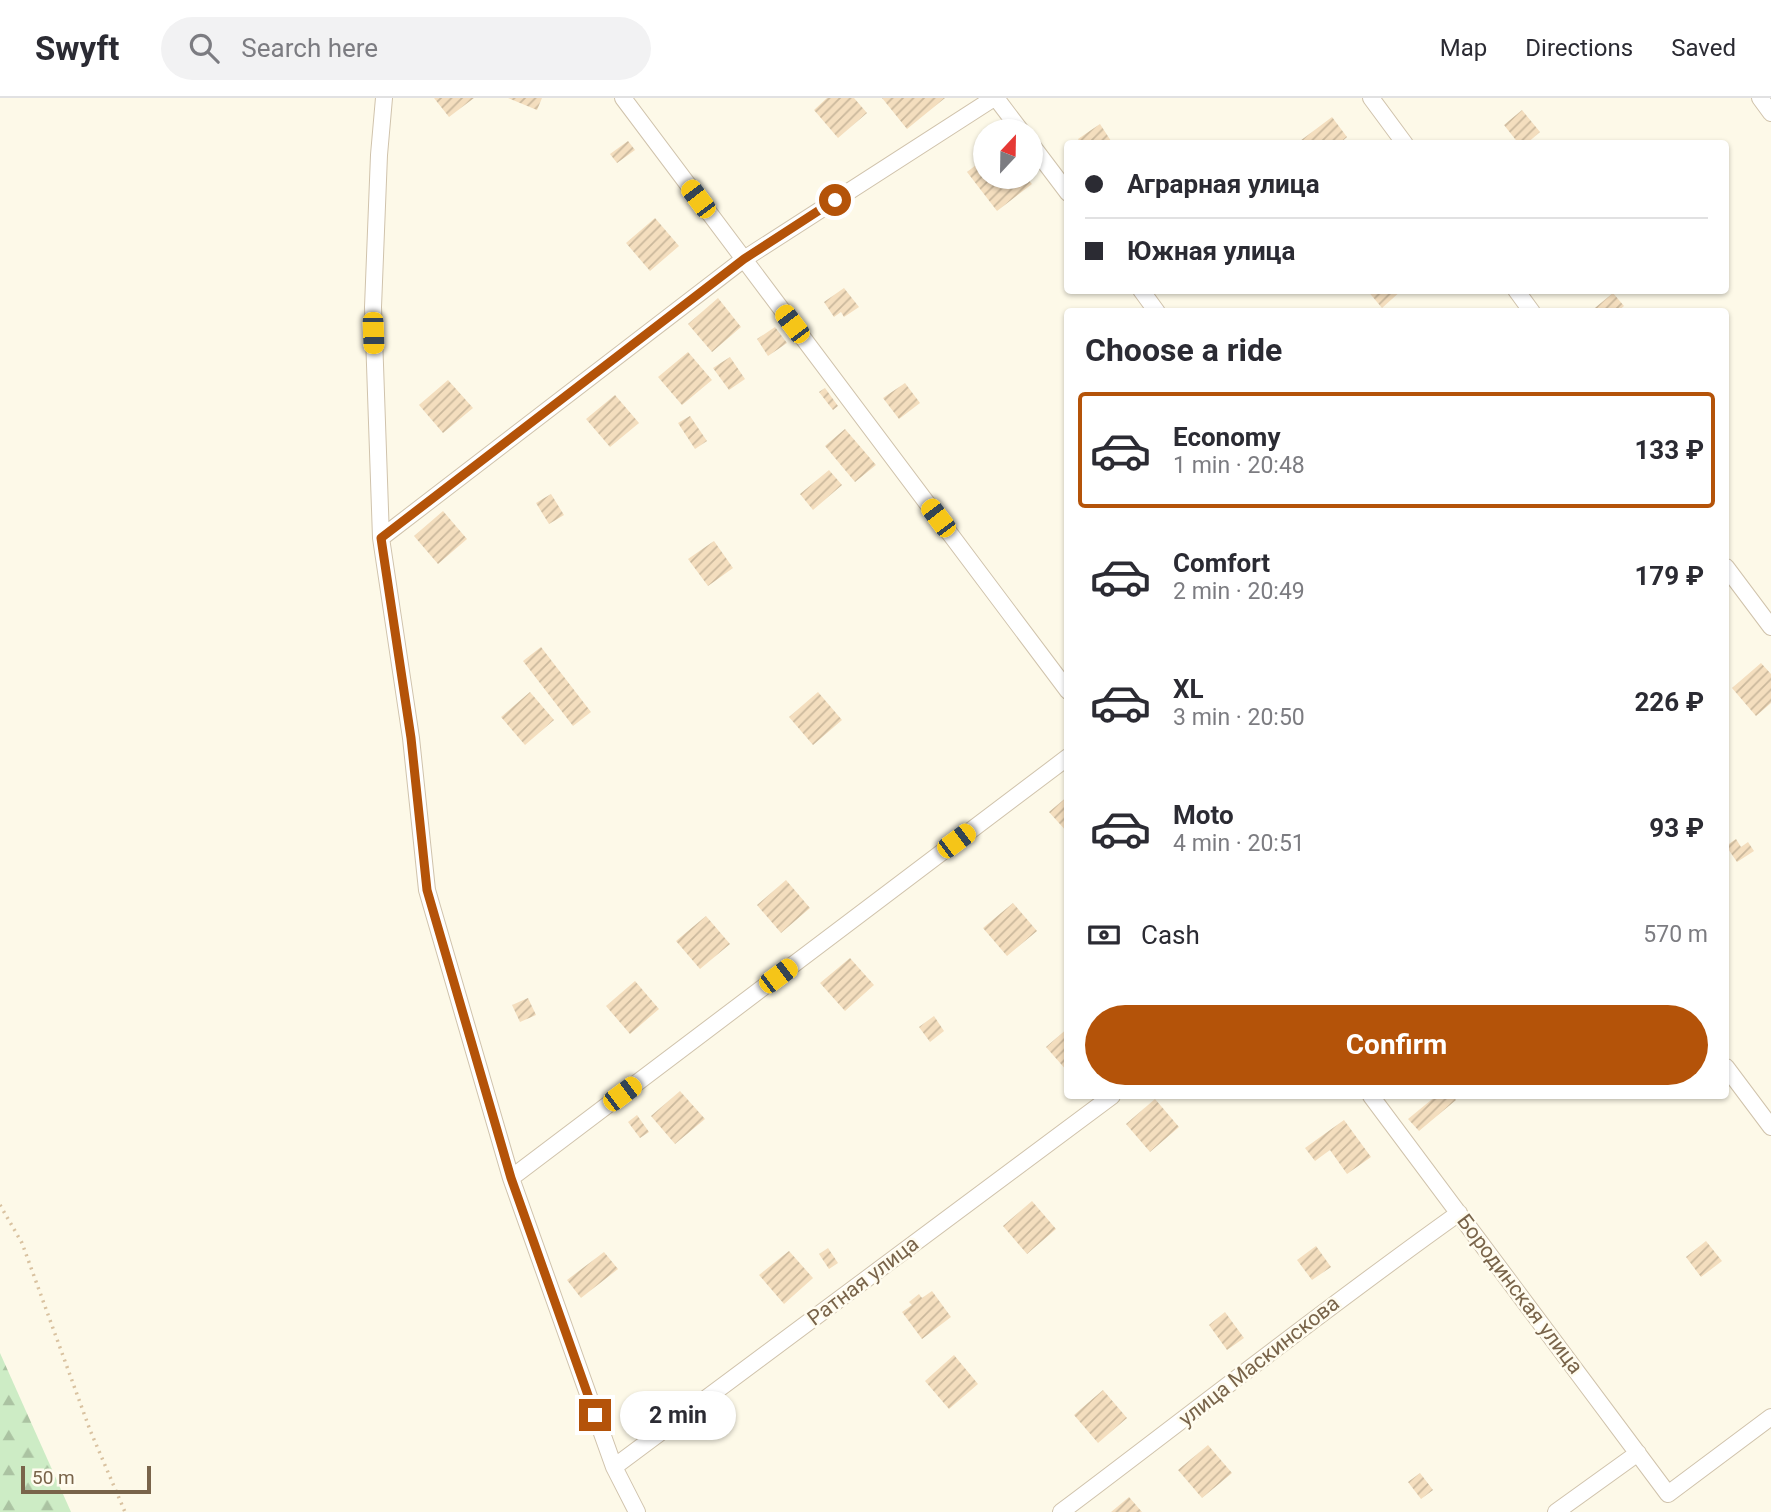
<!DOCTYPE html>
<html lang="en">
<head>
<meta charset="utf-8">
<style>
  :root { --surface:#fff; --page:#f2f2f3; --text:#2b2b33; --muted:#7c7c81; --line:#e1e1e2; --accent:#b45309 }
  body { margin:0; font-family:Roboto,sans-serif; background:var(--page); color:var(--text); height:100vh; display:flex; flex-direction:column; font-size:26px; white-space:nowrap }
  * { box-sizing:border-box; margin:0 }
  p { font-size:23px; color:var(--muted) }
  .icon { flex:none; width:38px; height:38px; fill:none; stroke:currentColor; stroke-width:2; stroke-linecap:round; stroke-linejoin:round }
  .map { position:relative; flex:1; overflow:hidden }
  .details { position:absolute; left:1064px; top:210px; width:665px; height:791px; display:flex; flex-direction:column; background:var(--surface); border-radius:7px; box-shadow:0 2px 5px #0004 }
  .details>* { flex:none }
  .top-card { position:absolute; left:1064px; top:42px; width:665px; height:154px; border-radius:7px; box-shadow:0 2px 5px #0004; display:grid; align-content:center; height:154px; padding:0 21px; background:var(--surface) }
  .needle { width:46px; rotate:22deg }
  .tools { position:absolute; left:973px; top:21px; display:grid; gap:14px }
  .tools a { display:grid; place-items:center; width:70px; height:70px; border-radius:50%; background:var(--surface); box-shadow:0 2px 5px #0004; font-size:35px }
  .scale { position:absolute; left:21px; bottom:18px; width:130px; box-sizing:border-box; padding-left:7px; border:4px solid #79644a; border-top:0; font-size:19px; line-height:24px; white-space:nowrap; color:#79644a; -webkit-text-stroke:5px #fffcef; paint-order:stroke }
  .end { position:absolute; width:32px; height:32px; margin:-16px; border:9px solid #b45309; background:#fff; box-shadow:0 0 0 4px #fff }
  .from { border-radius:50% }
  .bubble { position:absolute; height:49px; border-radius:24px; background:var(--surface); box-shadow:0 2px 5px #0004; font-size:23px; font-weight:700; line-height:49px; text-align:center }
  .car { position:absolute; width:21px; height:42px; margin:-21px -10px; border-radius:9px; box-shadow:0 0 5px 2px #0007; background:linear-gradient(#f5c518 24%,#345 0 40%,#f5c518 0 76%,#345 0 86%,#f5c518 0) }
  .top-card b { display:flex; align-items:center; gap:24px; height:66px; font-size:26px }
  .top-card b+b { border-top:2px solid var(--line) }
  .top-card i { width:18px; height:18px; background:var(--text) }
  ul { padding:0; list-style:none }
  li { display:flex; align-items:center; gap:21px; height:116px; margin:0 14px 10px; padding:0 7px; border:4px solid transparent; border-radius:7px }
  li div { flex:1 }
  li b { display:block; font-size:26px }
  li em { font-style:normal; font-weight:700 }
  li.active { border-color:var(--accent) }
  li>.icon { width:63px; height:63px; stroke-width:1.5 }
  h2 { padding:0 21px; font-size:32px; line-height:84px }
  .pay { display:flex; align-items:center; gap:18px; height:77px; padding:0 21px; font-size:26px }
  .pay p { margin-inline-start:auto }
  .primary-button { display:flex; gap:14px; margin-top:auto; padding:14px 21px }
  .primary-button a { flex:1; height:80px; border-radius:42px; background:var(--accent); color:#fff; font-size:28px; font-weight:700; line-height:80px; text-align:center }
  header { display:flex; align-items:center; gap:42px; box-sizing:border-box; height:98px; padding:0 35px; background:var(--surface); border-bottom:2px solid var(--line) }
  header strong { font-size:33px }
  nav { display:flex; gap:38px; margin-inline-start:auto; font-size:24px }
  .search { width:490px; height:63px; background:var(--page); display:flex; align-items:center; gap:18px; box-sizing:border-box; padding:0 24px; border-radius:38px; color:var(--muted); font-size:26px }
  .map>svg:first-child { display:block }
  .forest { fill:url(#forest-firs) }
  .building { fill:url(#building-hatch) }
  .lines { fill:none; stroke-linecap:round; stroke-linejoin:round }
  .minor-casing { stroke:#d0c3ac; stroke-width:18 }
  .path { stroke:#d9c2a0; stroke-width:3.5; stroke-dasharray:2 5; stroke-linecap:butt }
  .minor { stroke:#fff; stroke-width:16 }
  .route { stroke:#b45309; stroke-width:9 }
  .labels { text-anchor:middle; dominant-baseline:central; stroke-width:5; stroke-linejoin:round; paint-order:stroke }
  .street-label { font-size:21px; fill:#79644a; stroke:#fffcef }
</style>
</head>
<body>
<header>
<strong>Swyft</strong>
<div class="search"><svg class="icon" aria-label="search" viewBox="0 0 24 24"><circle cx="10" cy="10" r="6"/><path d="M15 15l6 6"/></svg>Search here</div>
<nav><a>Map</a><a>Directions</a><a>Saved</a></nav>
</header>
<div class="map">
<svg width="1771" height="1414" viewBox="0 0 1771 1414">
  <defs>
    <pattern id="forest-firs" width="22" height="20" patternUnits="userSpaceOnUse" patternTransform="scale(1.75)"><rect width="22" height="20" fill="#cdecc5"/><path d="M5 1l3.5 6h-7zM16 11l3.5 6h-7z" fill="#abc3a2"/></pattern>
    <pattern id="building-hatch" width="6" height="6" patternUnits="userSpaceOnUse" patternTransform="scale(1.75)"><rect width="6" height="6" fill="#f4debe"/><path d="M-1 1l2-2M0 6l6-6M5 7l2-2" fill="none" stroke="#cab89c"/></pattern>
  </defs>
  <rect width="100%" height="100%" fill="#fdf9e8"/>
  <path class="forest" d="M0,1255L71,1414H0Z"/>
  <path class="building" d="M434,0H474L449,19Z
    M508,0H542L537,12Z
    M827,0H854L867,15L838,40L814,12Z
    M882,0H945L907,31Z
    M1522,12L1540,34L1526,46H1519L1504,27Z
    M1332,19L1347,39L1339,46H1302L1300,43Z
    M1100,26L1113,46H1081L1078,41Z
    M628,43L635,52L617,65L610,56Z
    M985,60V79H1026L1032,86L997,113L967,74Z
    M655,120L679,148L650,173L626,145Z
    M844,190L859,209L844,219L841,214L834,219L824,204Z
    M1367,192H1402L1382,210Z
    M1613,195L1624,208L1617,214H1590Z
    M718,200L741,229L712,254L688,226Z
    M775,229L787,245L768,258L757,241Z
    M688,254L712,282L682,307L658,279Z
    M730,259L745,281L729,292L713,270Z
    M448,282L473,310L443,335L419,307Z
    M905,285L920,305L899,321L883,300Z
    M825,290L838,308L833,312L819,294Z
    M615,297L639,325L610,349L586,321Z
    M690,318L707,343L695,351L678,325Z
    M845,331L876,367L855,384L825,348Z
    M829,372L842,387L813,412L800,396Z
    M551,396L564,417L549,426L536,405Z
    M443,413L467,441L438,466L414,438Z
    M714,443L733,470L708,488L688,461Z
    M541,549L591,614L573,628L523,563Z
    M1761,565L1771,576V605L1756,618L1732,590Z
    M530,594L554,622L525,647L501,619Z
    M818,594L842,622L813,647L789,619Z
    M1068,698V735L1049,714Z
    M1736,741L1741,749L1748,744L1754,753L1737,764L1726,748Z
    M786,782L810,810L781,835L757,807Z
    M1013,805L1037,833L1007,858L983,830Z
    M706,818L730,846L700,871L676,843Z
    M850,860L874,887L845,913L820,885Z
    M635,883L659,911L630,936L606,908Z
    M528,900L536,917L520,924L512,907Z
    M934,918L944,933L930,944L919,929Z
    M1068,930V974L1046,949Z
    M680,993L705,1021L675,1046L651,1018Z
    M1436,998H1452L1456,1002L1419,1033L1408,1021Z
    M1155,1001L1179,1029L1150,1054L1126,1026Z
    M637,1017L649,1034L640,1040L628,1024Z
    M1344,1022L1371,1059L1347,1076L1330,1052L1315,1063L1305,1050Z
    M1032,1103L1056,1131L1027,1156L1003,1128Z
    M1706,1143L1722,1163L1701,1179L1686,1159Z
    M1316,1148L1331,1169L1312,1182L1297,1162Z
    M828,1150L838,1165L829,1171L819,1156Z
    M789,1153L813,1180L784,1206L759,1177Z
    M604,1154L618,1171L581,1200L567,1182Z
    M932,1193L951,1219L922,1241L902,1214L912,1207L909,1204L919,1196L922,1200Z
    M1225,1214L1244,1240L1227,1252L1209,1227Z
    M954,1257L978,1286L949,1311L925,1283Z
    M1103,1292L1127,1320L1098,1345L1074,1317Z
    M1208,1347L1232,1375L1202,1400L1178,1372Z
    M1420,1375L1433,1392L1421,1401L1408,1384Z
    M1129,1399L1142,1414H1111Z"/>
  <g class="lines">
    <defs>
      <path id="minor" d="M384,0L379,57L373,209L381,440L411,640L427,792L511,1080L614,1369L637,1414
        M623,0L1068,593
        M996,0L1021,33
        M1371,0L1405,46
        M1760,0L1771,15
        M1031,46L1068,95
        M1141,192L1157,214
        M1516,192L1532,214
        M381,440L744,161L994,0
        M1726,469L1771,529
        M1726,969L1771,1029
        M1371,998L1668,1396L1771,1319
        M511,1080L1068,659
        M614,1369L1112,998
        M1061,1414C1194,1314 1324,1211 1459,1115
        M1556,1414L1638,1355"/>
    </defs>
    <use href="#minor" class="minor-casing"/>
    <path class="path" d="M0,1107L22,1145L90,1332L125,1414"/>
    <use href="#minor" class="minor"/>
  </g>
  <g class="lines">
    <path class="route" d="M595,1317L511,1080L427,792L411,640L381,440L744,161L835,102"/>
  </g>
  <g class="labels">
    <g class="street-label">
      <text transform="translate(863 1183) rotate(-37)">Ратная улица</text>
      <text transform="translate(1520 1196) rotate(53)">Бородинская улица</text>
      <text transform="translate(1259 1263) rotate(-38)">улица Маскинскова</text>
    </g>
  </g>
</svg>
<div class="tools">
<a><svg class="needle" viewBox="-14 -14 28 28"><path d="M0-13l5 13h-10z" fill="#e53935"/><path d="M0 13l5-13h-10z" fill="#7c7c81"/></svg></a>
</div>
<div class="scale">50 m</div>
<i class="end from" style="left:835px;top:102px"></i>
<i class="end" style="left:595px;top:1317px"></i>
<div class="bubble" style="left:620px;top:1293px;width:116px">2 min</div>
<i class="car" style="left:698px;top:101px;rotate:323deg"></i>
<i class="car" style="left:792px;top:226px;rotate:323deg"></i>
<i class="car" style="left:373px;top:235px;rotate:178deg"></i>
<i class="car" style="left:938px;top:420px;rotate:323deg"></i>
<i class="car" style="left:956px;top:743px;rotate:53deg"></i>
<i class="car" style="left:778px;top:878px;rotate:53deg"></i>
<i class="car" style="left:622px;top:996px;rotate:53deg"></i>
<div class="top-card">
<b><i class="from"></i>Аграрная улица</b>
<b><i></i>Южная улица</b>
</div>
<section class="details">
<h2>Choose a ride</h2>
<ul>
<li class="active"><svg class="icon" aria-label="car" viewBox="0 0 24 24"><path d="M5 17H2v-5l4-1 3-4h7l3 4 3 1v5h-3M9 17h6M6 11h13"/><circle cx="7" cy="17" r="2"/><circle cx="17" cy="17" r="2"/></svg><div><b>Economy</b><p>1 min · 20:48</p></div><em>133 ₽</em></li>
<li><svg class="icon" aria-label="car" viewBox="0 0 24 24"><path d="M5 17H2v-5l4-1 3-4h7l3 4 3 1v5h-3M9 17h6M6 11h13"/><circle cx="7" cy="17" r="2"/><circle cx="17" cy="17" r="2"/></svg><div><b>Comfort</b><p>2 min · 20:49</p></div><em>179 ₽</em></li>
<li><svg class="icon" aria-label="car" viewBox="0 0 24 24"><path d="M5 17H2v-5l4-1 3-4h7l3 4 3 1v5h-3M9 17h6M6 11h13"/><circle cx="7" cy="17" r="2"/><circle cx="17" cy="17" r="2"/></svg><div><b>XL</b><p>3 min · 20:50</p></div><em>226 ₽</em></li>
<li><svg class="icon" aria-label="car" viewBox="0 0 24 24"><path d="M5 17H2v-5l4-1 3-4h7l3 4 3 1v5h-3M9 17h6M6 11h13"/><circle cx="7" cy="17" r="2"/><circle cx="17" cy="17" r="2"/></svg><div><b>Moto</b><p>4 min · 20:51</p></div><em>93 ₽</em></li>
</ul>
<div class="pay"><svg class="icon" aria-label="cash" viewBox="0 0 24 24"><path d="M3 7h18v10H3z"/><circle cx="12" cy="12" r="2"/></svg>Cash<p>570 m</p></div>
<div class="primary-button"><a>Confirm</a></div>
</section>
</div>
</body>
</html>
